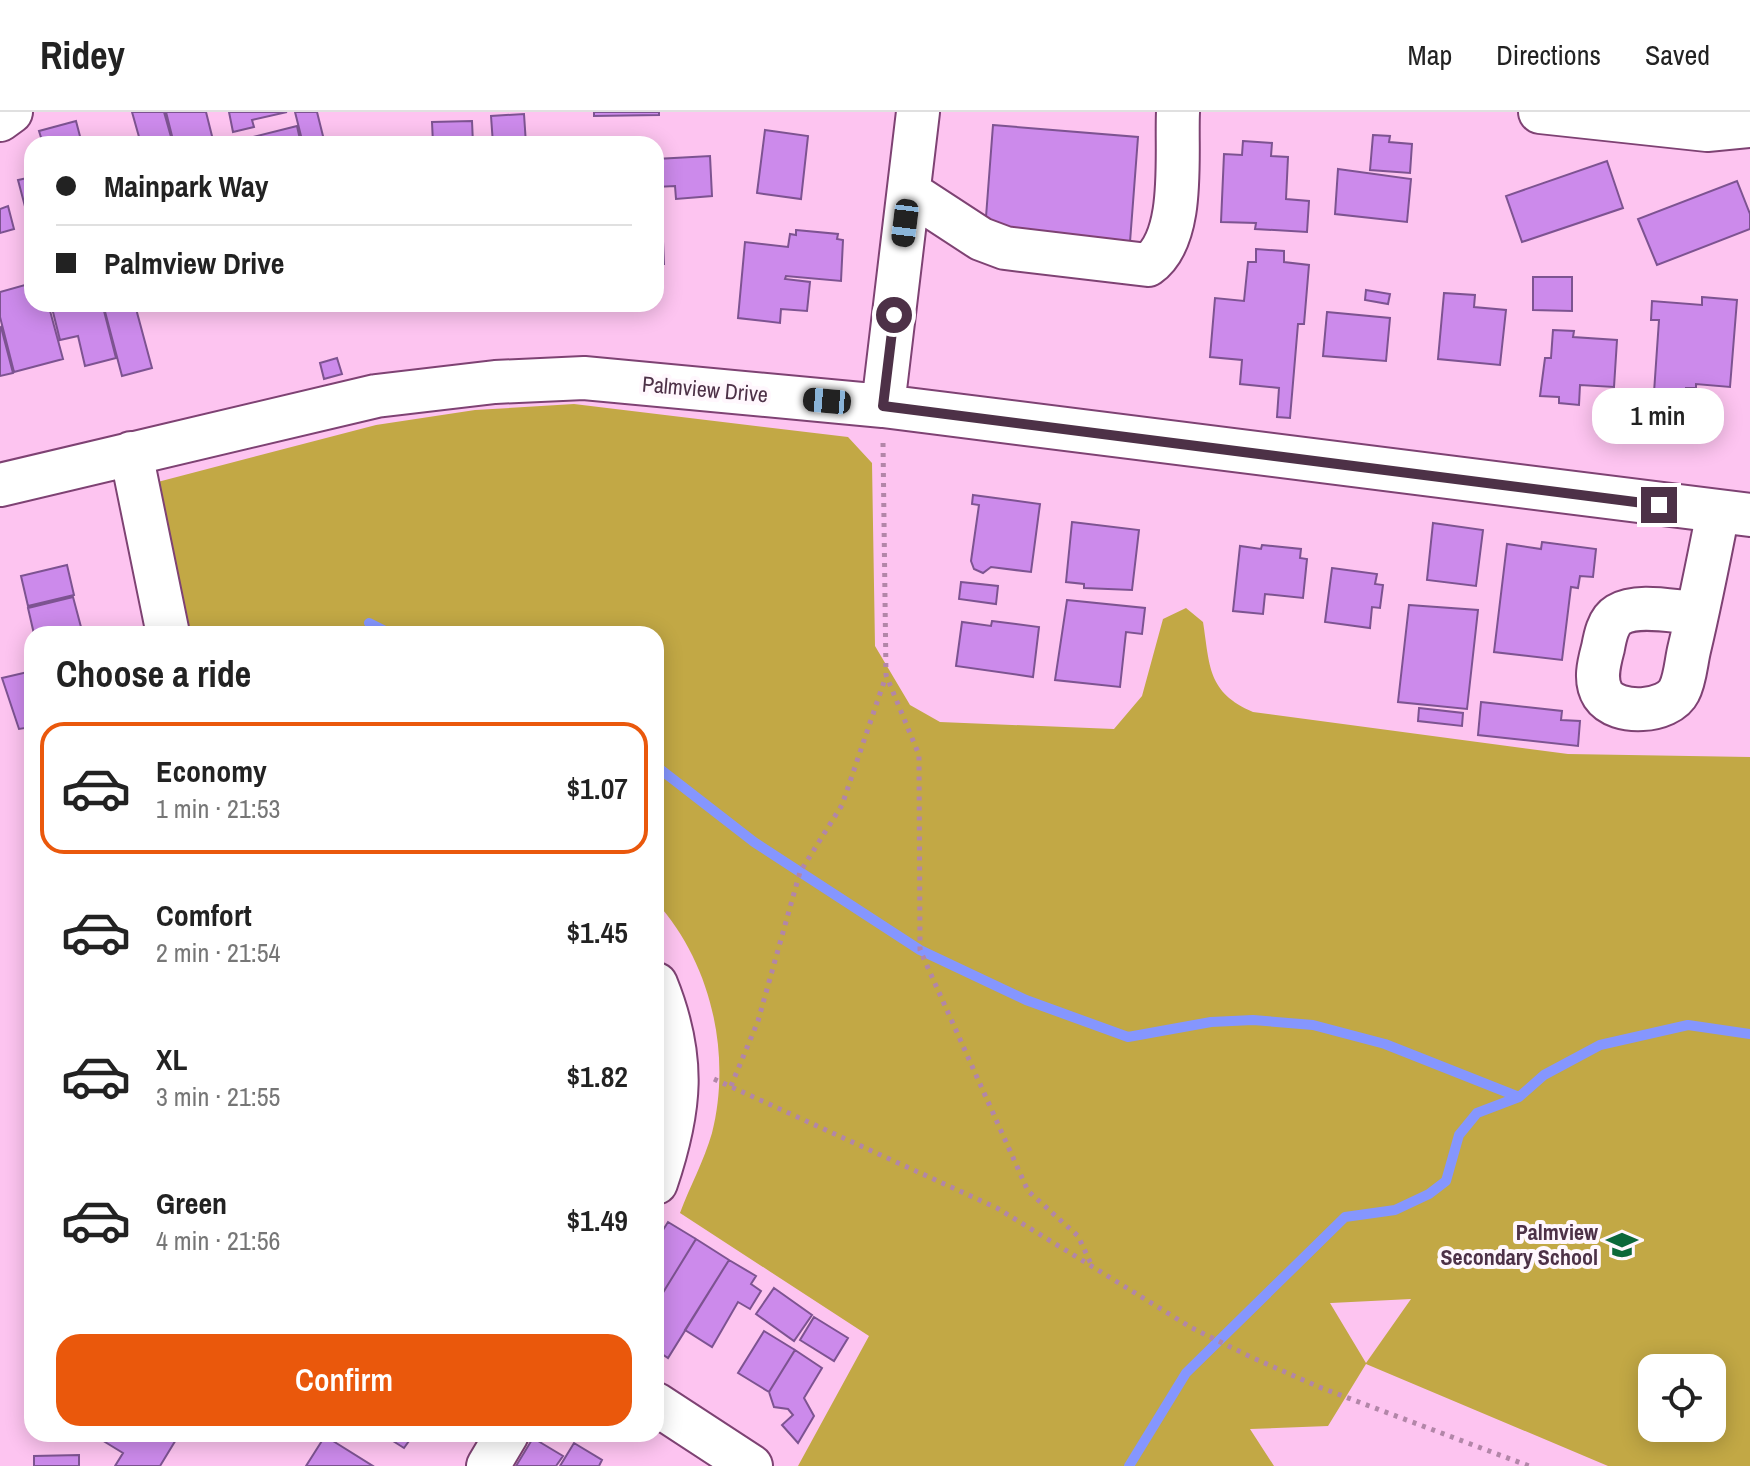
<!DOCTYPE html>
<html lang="en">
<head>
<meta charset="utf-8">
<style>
  :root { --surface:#fff; --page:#f6f6f6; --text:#222; --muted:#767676; --line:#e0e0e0; --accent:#ea580c }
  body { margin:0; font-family:"Archivo Narrow",sans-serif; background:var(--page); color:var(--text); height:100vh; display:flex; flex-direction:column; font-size:30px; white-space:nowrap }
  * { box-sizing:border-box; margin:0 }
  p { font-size:26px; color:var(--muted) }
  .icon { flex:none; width:44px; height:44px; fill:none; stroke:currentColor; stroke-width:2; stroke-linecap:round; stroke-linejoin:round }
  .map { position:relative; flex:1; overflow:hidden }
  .sheet { position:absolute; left:24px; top:514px; width:640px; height:816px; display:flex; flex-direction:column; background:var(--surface); border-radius:24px; box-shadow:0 4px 20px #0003 }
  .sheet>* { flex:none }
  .hud { position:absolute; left:24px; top:24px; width:640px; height:176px; border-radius:24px; box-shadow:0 4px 20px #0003; display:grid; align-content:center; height:176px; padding:0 32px; background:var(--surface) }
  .tools { position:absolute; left:1638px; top:1242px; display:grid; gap:16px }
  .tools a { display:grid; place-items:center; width:88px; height:88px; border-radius:16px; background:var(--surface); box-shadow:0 4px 20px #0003; font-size:40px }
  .end { position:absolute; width:36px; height:36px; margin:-18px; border:10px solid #4d3147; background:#fff; box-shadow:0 0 0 4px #fff }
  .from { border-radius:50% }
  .bubble { position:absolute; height:56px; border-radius:24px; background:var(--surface); box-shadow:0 4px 20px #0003; font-size:26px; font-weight:600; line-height:56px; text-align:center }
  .car { position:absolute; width:24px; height:48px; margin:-24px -12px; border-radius:10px; box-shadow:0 0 6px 2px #0007; background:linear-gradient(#222 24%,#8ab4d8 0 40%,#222 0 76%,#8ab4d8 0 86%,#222 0) }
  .hud b { display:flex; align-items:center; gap:28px; height:76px; font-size:30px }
  .hud b+b { border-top:2px solid var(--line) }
  .hud i { width:20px; height:20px; background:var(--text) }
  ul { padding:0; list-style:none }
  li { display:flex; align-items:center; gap:24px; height:132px; margin:0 16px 12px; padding:0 16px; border:4px solid transparent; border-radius:24px }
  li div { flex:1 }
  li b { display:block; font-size:30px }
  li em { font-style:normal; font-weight:600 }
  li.current { border-color:var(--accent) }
  li>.icon { width:72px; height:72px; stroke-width:1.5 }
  h2 { padding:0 32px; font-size:36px; line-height:96px }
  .primary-button { display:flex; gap:16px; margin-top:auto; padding:16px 32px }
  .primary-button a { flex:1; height:92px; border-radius:24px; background:var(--accent); color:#fff; font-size:32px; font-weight:600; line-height:92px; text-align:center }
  header { display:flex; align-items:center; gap:48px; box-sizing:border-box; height:112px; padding:0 40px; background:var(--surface); border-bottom:2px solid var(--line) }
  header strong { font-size:38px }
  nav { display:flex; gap:44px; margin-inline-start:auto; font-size:28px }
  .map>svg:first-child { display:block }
  .green { fill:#c2a845; fill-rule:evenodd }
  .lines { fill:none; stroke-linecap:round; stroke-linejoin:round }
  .stream { stroke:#8596fe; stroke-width:10 }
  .building { fill:#cc8aeb; stroke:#7d5391; stroke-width:2 }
  .minor-casing { stroke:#7e4273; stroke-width:46 }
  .path { stroke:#b286a8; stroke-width:5; stroke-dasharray:4 6; stroke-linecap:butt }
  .minor { stroke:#fff; stroke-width:42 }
  .route { stroke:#4d3147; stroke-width:10 }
  .labels { text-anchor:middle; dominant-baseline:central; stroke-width:8; stroke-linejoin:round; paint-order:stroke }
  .street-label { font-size:22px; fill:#4d3147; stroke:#fff7fd }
  .poi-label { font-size:22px; font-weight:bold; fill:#4d3147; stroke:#fff7fd; text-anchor:end }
</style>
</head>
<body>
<header>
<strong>Ridey</strong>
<nav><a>Map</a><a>Directions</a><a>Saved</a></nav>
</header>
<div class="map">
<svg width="1750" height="1354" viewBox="0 0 1750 1354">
  <rect width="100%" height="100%" fill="#fdc4f0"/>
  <path class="green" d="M574,292L848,325L872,351L875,534L910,593L940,610L1114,617L1142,584L1163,507L1186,496L1203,510C1210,554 1207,580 1253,600L1568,642L1750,645V1354H1608L1366,1252L1328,1314L1250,1317L1274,1354H798L869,1224L680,1101C690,1074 704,1049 712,1021C732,942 711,850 656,790V522H187L150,372L376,313L475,298ZM1411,1187L1366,1251L1330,1191H1331ZM1652,1256H1712V1316H1652Z"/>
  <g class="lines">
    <path class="stream" d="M369,511L391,522
      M656,654L754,730L920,838L1026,888L1128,925L1211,910L1253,908L1313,913L1385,932L1519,985
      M1129,1354L1186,1261L1345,1105L1395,1098L1429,1082L1446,1069L1459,1023L1477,1001L1519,985L1544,963L1600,933L1688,913L1750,922"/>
  </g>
  <path class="building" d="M132,0H164L173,32H141Z
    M166,0H206L214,32H174Z
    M229,0H287L252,8L254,15L233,20Z
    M295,0H317L325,32H303Z
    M594,0H659V3L594,4Z
    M524,2L526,32H493L491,4Z
    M76,9L82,32H43L39,19Z
    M472,9L473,32H433L432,10Z
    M993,13L1138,25L1130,130L985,118Z
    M297,14L301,32H238L237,29Z
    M765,18L808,24L801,87L757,81Z
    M1373,23L1390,24L1389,30L1412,32L1410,61L1370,58Z
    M1243,29L1272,31L1271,44L1288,45L1286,87L1309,89L1307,120L1255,117L1256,111L1221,110L1224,42L1242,43Z
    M710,44L712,84L676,87L675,74L656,75V47Z
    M1607,49L1623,96L1522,130L1506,84Z
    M1338,57L1411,67L1407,110L1335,102Z
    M32,65V121L18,68Z
    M1737,69L1750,102V117L1657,153L1638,107Z
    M8,94L14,117L0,121V97Z
    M656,107H662L664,152H656Z
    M796,118L838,122L837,127L843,128L841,169L786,164L785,167L810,170L807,199L781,197L780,211L738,206L745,130L788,135L790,122L796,123Z
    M1256,137L1284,139V150L1309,153L1304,212H1298L1290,306L1277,305L1279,276L1240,272L1242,248L1210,245L1215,186L1244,189L1248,150H1256Z
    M1533,165H1572V199L1533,198Z
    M32,171V192L49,195L63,247L14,260L0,205V180Z
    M1366,178L1390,182L1388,192L1365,188Z
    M1444,181L1475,183L1474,195L1506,198L1500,253L1438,247Z
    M1702,185L1737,188L1730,275L1696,272V276H1686L1685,298L1653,295L1659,208H1651L1652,189L1702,193Z
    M51,192L103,195L116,246L85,254L78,224L60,228Z
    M103,192H140L135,193L152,256L122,264Z
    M1327,200L1390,206L1386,249L1323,244Z
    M1,215L13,261L0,264V216Z
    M1553,218L1574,219L1573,225L1617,228L1614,275L1580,273L1579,293L1559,291V285L1540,284L1545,246H1551Z
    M337,246L342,262L324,267L320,251Z
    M973,383L1040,392L1031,460L991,455L983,461L974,457L971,449L979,393L972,392Z
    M1072,410L1139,418L1132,478L1084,476V472L1066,470Z
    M1433,411L1483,418L1476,474L1427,468Z
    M1542,430L1596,437L1593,465L1580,464L1578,476L1571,475L1562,548L1494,540L1507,432L1541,437Z
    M1262,433L1301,437L1300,446L1307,447L1303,486L1265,482L1263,502L1233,499L1240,434L1261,437Z
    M67,453L74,483L28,494L21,464Z
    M1332,456L1377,462L1375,472L1383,473L1380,496L1372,495L1370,516L1325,510Z
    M961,470L998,474L996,492L959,487Z
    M73,485L81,515L34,522L28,496Z
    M1067,488L1145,496L1142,522L1126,520L1120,575L1055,568Z
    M1409,493L1478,498L1467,597L1398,590Z
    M992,509L1039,515L1033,565L956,554L962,510L991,514Z
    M32,559V615L19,617L2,566Z
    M1481,590L1562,599L1561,608L1580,609L1578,634L1478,623Z
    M1419,596L1463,601L1462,614L1418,609Z
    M668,1110L696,1127L656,1192V1129Z
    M696,1127L729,1148L668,1246L656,1238V1192Z
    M729,1148L756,1164L751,1172L761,1179L750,1197L738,1190L712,1235L685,1218Z
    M774,1176L812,1203L794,1229L756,1202Z
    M814,1205L848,1226L834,1249L800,1228Z
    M764,1219L795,1238L769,1280L738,1261Z
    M795,1238L822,1256L804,1286L814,1304L798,1331L782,1313L793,1303L788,1297L774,1295L769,1280Z
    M92,1322H171L177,1326L160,1354H115L123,1341Z
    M382,1322H414L404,1336Z
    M325,1324L373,1354H306Z
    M533,1326L563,1344L556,1354H516Z
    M574,1331L602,1348L599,1354H560Z
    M79,1343V1354H34V1344Z"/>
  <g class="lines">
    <defs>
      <path id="minor" d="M1540,0L1707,18L1750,14
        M0,8L11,0
        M909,80L981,127L1005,136L1148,153C1186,126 1176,43 1178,0
        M883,294L918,0
        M131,341L168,522
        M0,373L376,284L495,270L584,266L883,294L1750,403
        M1697,501C1674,500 1638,491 1618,503C1608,509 1605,525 1603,536C1599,551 1594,569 1603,583C1617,604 1668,601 1679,579C1685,568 1686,551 1689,538C1700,492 1709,446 1718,400
        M656,872C686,946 681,997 656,1071
        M656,1292L751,1354
        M488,1354L507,1322"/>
    </defs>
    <use href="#minor" class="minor-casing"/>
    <path class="path" d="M883,331L886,563L919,643L920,838L1028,1079L1078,1124L1092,1154
      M714,967L997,1096L1192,1216L1251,1245L1319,1275L1529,1354
      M731,974L758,909L800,760L842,693L886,564"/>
    <use href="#minor" class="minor"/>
  </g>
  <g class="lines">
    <path class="route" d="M894,203L883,294L1659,393"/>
  </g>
  <defs>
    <symbol id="school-bare" viewBox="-9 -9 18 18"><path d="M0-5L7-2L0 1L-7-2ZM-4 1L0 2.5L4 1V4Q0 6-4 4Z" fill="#0c6739" stroke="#fff7fd" stroke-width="2.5" paint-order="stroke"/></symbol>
  </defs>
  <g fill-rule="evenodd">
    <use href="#school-bare" x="1600" y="1111" width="44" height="44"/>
  </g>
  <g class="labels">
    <g class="street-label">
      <text transform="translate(705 277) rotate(5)">Palmview Drive</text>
    </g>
    <g class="poi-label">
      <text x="1598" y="1120">Palmview<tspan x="1598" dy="25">Secondary School</tspan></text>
    </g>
  </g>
</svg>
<div class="tools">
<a><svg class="icon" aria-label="locate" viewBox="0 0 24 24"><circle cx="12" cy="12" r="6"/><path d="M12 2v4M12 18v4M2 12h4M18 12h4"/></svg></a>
</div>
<i class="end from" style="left:894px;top:203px"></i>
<i class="end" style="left:1659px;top:393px"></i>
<div class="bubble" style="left:1592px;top:276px;width:132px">1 min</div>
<i class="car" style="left:905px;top:111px;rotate:187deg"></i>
<i class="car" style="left:827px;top:289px;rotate:275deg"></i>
<div class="hud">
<b><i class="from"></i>Mainpark Way</b>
<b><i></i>Palmview Drive</b>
</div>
<section class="sheet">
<h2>Choose a ride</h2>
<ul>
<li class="current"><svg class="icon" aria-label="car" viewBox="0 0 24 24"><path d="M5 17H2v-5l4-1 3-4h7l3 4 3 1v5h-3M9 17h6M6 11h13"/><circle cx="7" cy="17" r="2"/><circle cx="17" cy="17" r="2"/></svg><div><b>Economy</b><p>1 min · 21:53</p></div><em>$1.07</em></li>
<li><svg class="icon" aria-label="car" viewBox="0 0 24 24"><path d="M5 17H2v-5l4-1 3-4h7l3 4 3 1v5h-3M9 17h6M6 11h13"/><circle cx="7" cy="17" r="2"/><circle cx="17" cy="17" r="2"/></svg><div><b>Comfort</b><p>2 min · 21:54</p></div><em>$1.45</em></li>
<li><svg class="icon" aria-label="car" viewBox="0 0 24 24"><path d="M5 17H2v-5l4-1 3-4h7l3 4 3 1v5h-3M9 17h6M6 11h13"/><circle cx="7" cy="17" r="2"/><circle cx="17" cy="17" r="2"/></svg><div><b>XL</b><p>3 min · 21:55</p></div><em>$1.82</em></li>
<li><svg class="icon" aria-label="car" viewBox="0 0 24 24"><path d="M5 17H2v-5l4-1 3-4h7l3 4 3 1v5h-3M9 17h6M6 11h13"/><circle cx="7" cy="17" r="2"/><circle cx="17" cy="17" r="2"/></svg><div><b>Green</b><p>4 min · 21:56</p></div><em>$1.49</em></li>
</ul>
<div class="primary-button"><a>Confirm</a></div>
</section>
</div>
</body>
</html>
